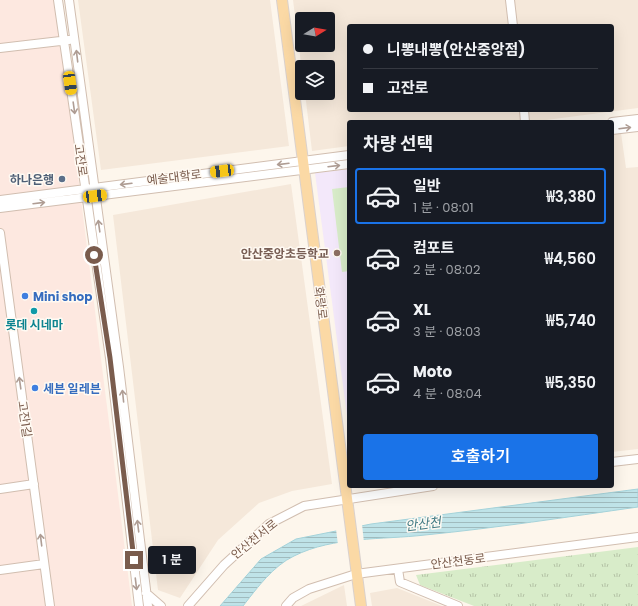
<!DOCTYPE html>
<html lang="ko">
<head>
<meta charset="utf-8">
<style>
  :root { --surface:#171b24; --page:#242831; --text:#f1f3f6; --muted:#9ea1a6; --line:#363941; --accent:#1a73e8 }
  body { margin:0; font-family:Poppins,"Noto Sans KR",sans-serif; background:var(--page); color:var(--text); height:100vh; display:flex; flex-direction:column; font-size:15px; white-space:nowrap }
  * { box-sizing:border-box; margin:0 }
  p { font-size:13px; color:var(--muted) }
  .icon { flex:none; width:22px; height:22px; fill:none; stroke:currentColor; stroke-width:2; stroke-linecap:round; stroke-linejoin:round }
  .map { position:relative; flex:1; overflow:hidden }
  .side { position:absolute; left:347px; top:120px; width:267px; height:368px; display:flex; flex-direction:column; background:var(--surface); border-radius:4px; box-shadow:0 4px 16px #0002 }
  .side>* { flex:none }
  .hud { position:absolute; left:347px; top:24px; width:267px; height:88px; border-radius:4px; box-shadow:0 4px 16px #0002; display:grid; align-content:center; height:88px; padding:0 16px; background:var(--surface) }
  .needle { width:26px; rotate:79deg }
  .controls { position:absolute; left:295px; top:12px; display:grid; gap:8px }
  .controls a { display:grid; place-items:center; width:40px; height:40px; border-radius:4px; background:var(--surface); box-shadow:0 4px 16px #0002; font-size:20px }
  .end { position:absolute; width:18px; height:18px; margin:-9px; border:5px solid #7a5c4d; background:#fff; box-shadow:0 0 0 2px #fff }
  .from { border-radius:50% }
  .bubble { position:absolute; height:28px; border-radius:4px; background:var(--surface); box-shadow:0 4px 16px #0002; font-size:13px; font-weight:600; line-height:28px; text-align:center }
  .car { position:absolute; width:12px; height:24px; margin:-12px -6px; border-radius:5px; box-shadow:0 0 3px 1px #0007; background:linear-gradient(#f5c518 24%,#345 0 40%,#f5c518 0 76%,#345 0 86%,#f5c518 0) }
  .hud b { display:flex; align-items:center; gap:14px; height:38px; font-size:15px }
  .hud b+b { border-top:1px solid var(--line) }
  .hud i { width:10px; height:10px; background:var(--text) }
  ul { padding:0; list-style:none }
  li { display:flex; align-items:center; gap:12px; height:56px; margin:0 8px 6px; padding:0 8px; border:2px solid transparent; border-radius:4px }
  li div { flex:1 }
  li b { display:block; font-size:15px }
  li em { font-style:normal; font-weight:600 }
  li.on { border-color:var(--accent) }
  li>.icon { width:36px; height:36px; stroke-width:1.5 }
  h2 { padding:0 16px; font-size:18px; line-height:48px }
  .cta { display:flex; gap:8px; margin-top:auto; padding:8px 16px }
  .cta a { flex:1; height:46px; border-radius:4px; background:var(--accent); color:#fff; font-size:16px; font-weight:600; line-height:46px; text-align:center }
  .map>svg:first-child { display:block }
  .residential { fill:#f5e8da; fill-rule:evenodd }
  .commercial { fill:#fde8e0 }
  .education { fill:#f3e8fa }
  .grass { fill:url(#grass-tufts) }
  .garden { fill:#d8ecc9 }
  .water { fill:url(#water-rules); stroke:#a5d3da }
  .pier { fill:#fdf6ec }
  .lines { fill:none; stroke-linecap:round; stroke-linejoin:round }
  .minor-casing { stroke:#d1beb0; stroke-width:10 }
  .major-casing { stroke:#dad1cd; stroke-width:12 }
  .minor { stroke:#fff; stroke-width:8 }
  .major { stroke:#fbd9a5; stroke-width:10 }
  .oneway { stroke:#af9d94 }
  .route { stroke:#7a5c4d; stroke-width:5 }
  .service-dot { fill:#5c6f8a; stroke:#fffaf3; stroke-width:1.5 }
  .education-dot { fill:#8d6e63; stroke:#fffaf3; stroke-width:1.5 }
  .shop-dot { fill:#3f7fe0; stroke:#fffaf3; stroke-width:1.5 }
  .culture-dot { fill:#0f9aa8; stroke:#fffaf3; stroke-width:1.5 }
  .labels { text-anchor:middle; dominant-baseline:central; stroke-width:3; stroke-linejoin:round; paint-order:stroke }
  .street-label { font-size:12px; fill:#7a5c4d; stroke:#fffaf3 }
  .service-label { font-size:12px; font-weight:bold; fill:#4e5e75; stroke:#fffaf3; text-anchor:end }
  .education-label { font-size:12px; font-weight:bold; fill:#785e54; stroke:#fffaf3; text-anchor:end }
  .shop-label { font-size:12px; font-weight:bold; fill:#366cbe; stroke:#fffaf3; text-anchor:start }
  .culture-label { font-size:12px; font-weight:bold; fill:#0d838f; stroke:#fffaf3 }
  .water-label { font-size:13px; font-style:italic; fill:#437c86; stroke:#fffaf3 }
</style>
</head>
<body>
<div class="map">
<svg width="638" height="606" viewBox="0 0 638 606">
  <defs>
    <pattern id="grass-tufts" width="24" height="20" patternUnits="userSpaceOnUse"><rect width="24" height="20" fill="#d8ecc9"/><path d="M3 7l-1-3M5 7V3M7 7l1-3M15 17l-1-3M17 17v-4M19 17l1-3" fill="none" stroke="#b4c2a5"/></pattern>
    <pattern id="water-rules" width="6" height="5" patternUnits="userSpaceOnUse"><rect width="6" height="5" fill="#bfe3e8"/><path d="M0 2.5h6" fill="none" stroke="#a0bbbe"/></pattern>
  </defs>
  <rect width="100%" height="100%" fill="#fdf6ec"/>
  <path class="residential" d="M78,0H270L289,146L101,170Z
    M293,0H638V108L531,122H349V146L312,151L305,93H328V67H302V71ZM302,19H328V45H302ZM349,26H612V110H349Z
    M621,133L626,168L638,167V449L612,452V135Z
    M291,184L332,484L292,491L259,503L218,540L180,598L158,590L113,215Z
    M344,585L347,606H301Z
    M397,588L442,606H372L370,593Z"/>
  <path class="commercial" d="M0,0H56L132,606H0Z"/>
  <path class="education" d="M349,169V431L315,173Z"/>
  <path class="grass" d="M638,547V606H474L420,585L416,575Z"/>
  <path class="garden" d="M349,187V271L342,272L332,189Z"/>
  <path class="water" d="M638,489V507C567,517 496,528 425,535C382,540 334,536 294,556C273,566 257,588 243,606H220L261,559L296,539L371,524Z"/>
  <path class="pier" d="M362,524L364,543L338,545L336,529Z"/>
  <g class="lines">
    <defs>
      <path id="minor" d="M58,0L110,358L139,606
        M69,0L119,367L148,606
        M510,0L513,26
        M0,48L69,40
        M524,110L525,122
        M612,122L638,119
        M612,130L638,127
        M0,200L349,155
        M0,208L349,164
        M0,233L50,606
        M612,462L638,459
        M0,489L34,484
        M398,569L400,582L458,606
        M0,570L44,564
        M146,593L161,606
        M188,606L224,565L269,524L304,506L433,486
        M286,606L293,598L309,589L356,574L638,537"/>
      <path id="major" d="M282,0L361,606"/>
    </defs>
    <use href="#minor" class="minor-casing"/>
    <use href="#major" class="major-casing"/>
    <use href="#minor" class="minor"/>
    <use href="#major" class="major"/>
  </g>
  <defs><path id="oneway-shaft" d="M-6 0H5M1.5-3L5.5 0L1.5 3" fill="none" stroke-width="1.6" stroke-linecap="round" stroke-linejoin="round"/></defs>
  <g class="oneway">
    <use href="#oneway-shaft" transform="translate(77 56) rotate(-97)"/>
    <use href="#oneway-shaft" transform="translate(74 108) rotate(82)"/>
    <use href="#oneway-shaft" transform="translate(625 128) rotate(-7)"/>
    <use href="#oneway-shaft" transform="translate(283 164) rotate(173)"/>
    <use href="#oneway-shaft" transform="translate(334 166) rotate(-7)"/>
    <use href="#oneway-shaft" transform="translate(126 184) rotate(173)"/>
    <use href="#oneway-shaft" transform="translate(39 203) rotate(-7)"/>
    <use href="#oneway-shaft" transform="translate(99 226) rotate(-98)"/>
    <use href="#oneway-shaft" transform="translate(20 383) rotate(-98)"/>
    <use href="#oneway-shaft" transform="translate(123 396) rotate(-96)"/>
    <use href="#oneway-shaft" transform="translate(138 526) rotate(-97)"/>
    <use href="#oneway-shaft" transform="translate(41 540) rotate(-97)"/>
    <use href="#oneway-shaft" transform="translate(136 584) rotate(83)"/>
  </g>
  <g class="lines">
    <path class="route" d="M94,255L110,358L134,560"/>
  </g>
  <circle class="service-dot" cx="62" cy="179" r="4"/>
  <circle class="education-dot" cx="337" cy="253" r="4"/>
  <g class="shop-dot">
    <circle cx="25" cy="296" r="4"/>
    <circle cx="35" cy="388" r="4"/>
  </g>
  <circle class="culture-dot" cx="34" cy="311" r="4"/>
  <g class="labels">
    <g class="street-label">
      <text transform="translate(81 160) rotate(82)">고잔로</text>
      <text transform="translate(174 177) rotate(-7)">예술대학로</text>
      <text transform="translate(321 303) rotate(83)">화랑로</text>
      <text transform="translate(25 419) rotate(82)">고잔1길</text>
      <text transform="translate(254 539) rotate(-39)">안산천서로</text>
      <text transform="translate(458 561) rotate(-7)">안산천동로</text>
    </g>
    <g class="service-label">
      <text x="54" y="179">하나은행</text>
    </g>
    <g class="education-label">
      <text x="329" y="253">안산중앙초등학교</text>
    </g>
    <g class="shop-label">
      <text x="33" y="296">Mini shop</text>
      <text x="43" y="388">세븐 일레븐</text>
    </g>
    <g class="culture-label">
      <text x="34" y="324">롯데 시네마</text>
    </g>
    <g class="water-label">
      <text transform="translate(423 524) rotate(-7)">안산천</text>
    </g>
  </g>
</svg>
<div class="controls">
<a><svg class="needle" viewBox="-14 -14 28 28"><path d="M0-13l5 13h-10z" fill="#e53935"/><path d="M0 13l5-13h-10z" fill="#9ea1a6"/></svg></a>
<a><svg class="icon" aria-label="layers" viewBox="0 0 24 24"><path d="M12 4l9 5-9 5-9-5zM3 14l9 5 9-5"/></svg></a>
</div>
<i class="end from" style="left:94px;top:255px"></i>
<i class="end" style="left:134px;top:560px"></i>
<div class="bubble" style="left:148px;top:546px;width:48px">1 분</div>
<i class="car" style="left:70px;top:83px;rotate:172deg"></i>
<i class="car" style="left:222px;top:171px;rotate:263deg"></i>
<i class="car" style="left:95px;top:196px;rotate:83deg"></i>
<div class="hud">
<b><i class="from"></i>니뽕내뽕(안산중앙점)</b>
<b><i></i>고잔로</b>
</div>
<section class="side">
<h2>차량 선택</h2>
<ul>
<li class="on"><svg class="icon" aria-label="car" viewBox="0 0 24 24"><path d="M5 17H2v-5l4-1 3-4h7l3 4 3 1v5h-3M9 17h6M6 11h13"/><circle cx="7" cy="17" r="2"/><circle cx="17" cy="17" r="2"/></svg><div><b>일반</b><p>1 분 · 08:01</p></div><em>₩3,380</em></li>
<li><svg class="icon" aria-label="car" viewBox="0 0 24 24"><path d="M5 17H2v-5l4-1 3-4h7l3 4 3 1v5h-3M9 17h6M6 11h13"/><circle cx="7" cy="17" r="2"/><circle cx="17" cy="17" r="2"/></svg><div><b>컴포트</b><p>2 분 · 08:02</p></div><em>₩4,560</em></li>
<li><svg class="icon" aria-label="car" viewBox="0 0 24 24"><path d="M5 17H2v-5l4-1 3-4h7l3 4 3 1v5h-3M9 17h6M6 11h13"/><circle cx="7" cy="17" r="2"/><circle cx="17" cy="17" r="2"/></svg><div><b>XL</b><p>3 분 · 08:03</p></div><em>₩5,740</em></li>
<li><svg class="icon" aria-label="car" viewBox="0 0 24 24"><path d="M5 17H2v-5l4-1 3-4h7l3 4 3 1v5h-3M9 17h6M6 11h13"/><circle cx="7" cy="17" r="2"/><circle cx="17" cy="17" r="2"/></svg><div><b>Moto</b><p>4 분 · 08:04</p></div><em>₩5,350</em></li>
</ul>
<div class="cta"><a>호출하기</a></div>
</section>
</div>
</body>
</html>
